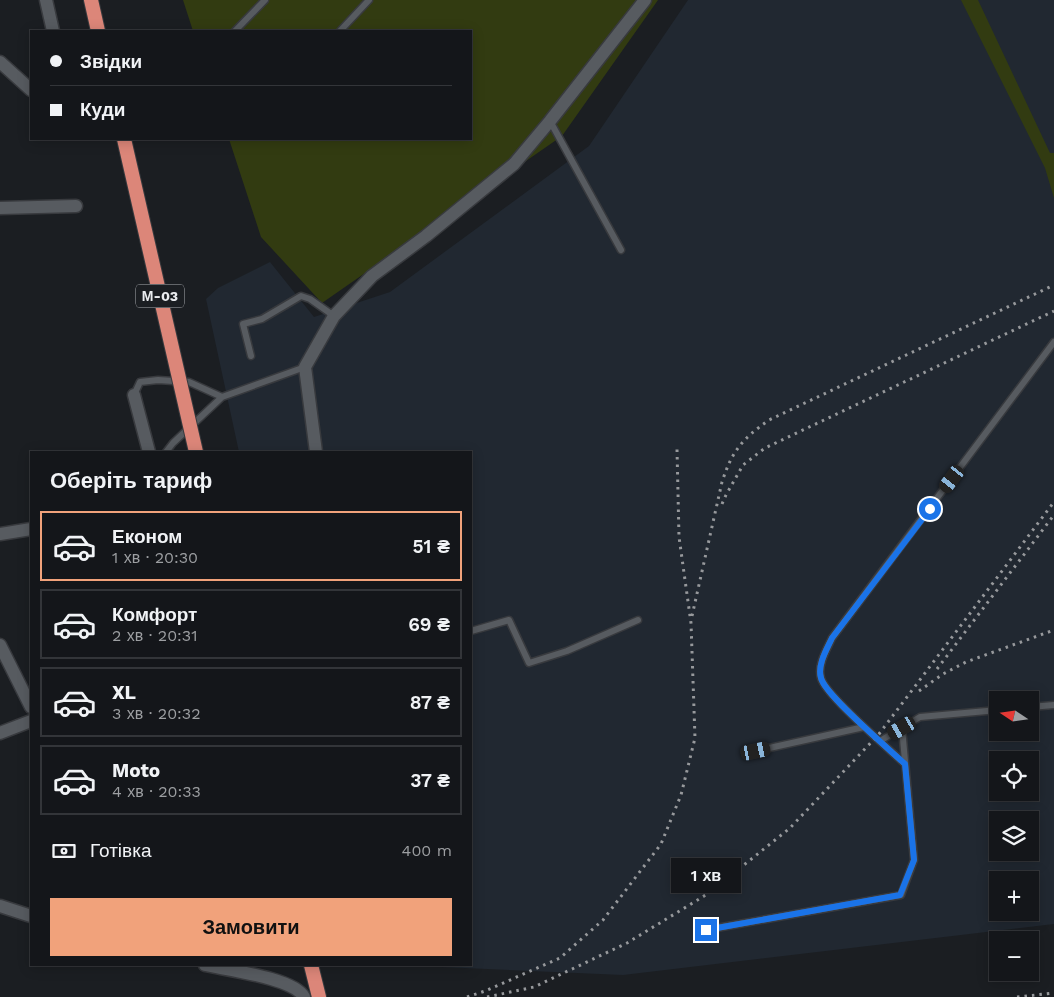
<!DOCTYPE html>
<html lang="uk">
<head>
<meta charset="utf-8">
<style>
  :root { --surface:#14161a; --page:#212327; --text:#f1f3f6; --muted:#9d9fa2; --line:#333539; --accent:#f1a27b }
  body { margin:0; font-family:"Work Sans",sans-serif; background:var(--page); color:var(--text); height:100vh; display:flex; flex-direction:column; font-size:19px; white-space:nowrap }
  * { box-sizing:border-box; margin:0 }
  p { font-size:16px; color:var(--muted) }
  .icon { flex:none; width:28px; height:28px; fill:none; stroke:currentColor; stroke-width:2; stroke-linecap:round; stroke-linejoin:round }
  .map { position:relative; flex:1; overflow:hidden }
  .sheet { position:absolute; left:30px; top:451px; width:442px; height:515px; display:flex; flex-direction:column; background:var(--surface); border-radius:0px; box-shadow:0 2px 12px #0003,0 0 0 1px var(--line) }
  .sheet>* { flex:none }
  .top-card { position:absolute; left:30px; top:30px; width:442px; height:110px; border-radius:0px; box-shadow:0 2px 12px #0003,0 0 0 1px var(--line); display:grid; align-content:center; height:110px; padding:0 20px; background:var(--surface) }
  .needle { width:32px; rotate:283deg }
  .fabs { position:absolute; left:989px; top:691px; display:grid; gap:10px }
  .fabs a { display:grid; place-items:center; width:50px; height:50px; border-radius:0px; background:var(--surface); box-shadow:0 2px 12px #0003,0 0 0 1px var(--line); font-size:25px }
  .end { position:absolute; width:22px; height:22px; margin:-11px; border:6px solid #1a73e8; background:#fff; box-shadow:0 0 0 2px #fff }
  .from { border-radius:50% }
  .bubble { position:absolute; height:35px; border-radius:0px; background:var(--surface); box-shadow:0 2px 12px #0003,0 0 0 1px var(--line); font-size:16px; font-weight:600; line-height:35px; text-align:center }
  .car { position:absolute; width:15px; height:30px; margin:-15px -8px; border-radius:6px; box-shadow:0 0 4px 1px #0007; background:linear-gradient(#222 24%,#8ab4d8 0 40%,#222 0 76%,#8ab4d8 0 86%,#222 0) }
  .top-card b { display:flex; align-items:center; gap:18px; height:48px; font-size:19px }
  .top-card b+b { border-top:1px solid var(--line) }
  .top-card i { width:12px; height:12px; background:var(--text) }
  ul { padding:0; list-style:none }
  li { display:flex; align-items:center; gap:15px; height:70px; margin:0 10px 8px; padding:0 10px; border:2px solid var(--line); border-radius:0px }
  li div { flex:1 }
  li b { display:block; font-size:19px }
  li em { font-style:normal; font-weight:600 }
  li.selected { border-color:var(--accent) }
  li>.icon { width:45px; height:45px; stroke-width:1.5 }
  h2 { padding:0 20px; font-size:22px; line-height:60px }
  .pay { display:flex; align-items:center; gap:12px; height:55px; padding:0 20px; font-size:19px }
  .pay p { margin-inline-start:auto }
  .action { display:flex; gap:10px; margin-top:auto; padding:10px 20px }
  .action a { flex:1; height:58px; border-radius:0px; background:var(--accent); color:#111; font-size:20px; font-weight:600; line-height:58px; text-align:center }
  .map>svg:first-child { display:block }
  .built { fill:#212831; fill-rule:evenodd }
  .green { fill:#323b11 }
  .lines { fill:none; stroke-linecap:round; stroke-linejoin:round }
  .service-casing { stroke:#383a3e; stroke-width:9 }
  .minor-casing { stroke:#383a3e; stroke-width:15 }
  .trunk-casing { stroke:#383a3e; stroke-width:16 }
  .service { stroke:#575b60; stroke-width:6 }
  .minor { stroke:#575b60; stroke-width:12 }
  .trunk { stroke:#dc8679; stroke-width:14 }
  .rail { stroke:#97999c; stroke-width:3; stroke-dasharray:2.5 5; stroke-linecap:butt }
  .trunk-bridge-casing { stroke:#383a3e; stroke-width:16; stroke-linecap:butt }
  .trunk-bridge { stroke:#dc8679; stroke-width:14 }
  .route { stroke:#1a73e8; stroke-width:6 }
  .labels { text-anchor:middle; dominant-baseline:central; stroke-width:5; stroke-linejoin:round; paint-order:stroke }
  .shield { fill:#1b1e22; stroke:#acaeb2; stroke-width:1 }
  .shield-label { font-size:14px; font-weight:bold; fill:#eaecef }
</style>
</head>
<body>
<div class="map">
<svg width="1054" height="997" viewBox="0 0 1054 997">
  <rect width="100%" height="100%" fill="#1b1e22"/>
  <path class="built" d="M688,0H1054V924L623,975L396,965H471V452H239L206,299L218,288L270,262L314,317L390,292L589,146ZM998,700H1030V732H998ZM998,760H1030V792H998ZM998,820H1030V852H998ZM998,880H1030V912H998Z"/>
  <path class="green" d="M183,0H658L562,136L322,303L261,237L229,139H471V31H193Z
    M961,0H978L1050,153H1054V198L1045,168Z"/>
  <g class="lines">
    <defs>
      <path id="service" d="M235,31L265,0
        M340,31L369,0
        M550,121L621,250
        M251,356L243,324L262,319L301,296L310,299L334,316
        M134,395L140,382L158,380L189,382L222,397
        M166,452L173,443L222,397L305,367
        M471,631L509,620L529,663L567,651L638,620
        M1030,707L1054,705
        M880,741L920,717L998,710
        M756,751L864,727
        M905,764C889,749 825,695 821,678C817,665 827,649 832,638L1054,342
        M705,930L901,895L914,860L902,728"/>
      <path id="minor" d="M46,0L53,31
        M0,62L31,90
        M0,208L76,206
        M134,395L149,452
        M316,452L305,367L334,316L372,276L426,236L514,164L550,121L645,0
        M0,534L31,529
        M0,645L31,707
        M0,733L31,721
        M0,906L31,916
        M205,965C227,970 294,978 304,997"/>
      <path id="trunk" d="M91,0L98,31
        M311,965L319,997"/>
    </defs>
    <use href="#service" class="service-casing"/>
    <use href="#minor" class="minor-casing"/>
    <use href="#trunk" class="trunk-casing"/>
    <use href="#service" class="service"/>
    <use href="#minor" class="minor"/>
    <use href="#trunk" class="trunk"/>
    <path class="rail" d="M722,504L726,495L743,465L765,448L1054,311
      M692,616L722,482C732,451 742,439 769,420L1054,285
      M937,669L1054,515
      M919,691L943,674L966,662L1054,630
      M467,997L485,991L560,958L603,920L661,844L681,795L695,738L691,623L679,537L677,449
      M487,997L534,987L627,943L709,893L790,828L879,734L1054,502
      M1017,997L1054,993"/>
    <defs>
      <path id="trunk-bridge" d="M124,139L196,452"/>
    </defs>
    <use href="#trunk-bridge" class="trunk-bridge-casing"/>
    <use href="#trunk-bridge" class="trunk-bridge"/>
  </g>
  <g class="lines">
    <path class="route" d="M706,930L900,895L914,860L905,764C889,749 825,695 821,678C817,665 827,649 832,638L930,509"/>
  </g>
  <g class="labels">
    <rect class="shield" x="136" y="284.5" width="48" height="23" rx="4"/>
    <g class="shield-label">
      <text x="160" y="296">М-03</text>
    </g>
  </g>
</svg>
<div class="fabs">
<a><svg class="needle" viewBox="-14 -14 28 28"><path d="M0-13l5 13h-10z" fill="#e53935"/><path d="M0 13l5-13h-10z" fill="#9d9fa2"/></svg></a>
<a><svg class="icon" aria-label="locate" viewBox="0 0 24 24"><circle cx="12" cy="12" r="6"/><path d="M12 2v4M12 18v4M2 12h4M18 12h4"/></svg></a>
<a><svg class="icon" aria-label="layers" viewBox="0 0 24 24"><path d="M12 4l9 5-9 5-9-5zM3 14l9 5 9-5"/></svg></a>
<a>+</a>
<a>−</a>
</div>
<i class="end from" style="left:930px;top:509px"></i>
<i class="end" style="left:706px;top:930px"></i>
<div class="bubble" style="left:671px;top:858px;width:70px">1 хв</div>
<i class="car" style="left:952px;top:479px;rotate:217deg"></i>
<i class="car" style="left:902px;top:728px;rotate:240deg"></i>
<i class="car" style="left:756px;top:751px;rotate:78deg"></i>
<div class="top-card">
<b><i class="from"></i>Звідки</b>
<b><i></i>Куди</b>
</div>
<section class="sheet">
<h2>Оберіть тариф</h2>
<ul>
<li class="selected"><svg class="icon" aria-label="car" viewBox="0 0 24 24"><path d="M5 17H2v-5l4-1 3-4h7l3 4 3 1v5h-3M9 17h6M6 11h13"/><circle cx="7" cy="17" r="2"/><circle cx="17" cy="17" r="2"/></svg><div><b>Економ</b><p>1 хв · 20:30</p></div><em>51 ₴</em></li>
<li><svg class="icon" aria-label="car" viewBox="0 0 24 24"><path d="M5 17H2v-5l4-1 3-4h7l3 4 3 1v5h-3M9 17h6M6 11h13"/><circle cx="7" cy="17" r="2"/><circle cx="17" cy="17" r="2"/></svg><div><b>Комфорт</b><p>2 хв · 20:31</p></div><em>69 ₴</em></li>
<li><svg class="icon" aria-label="car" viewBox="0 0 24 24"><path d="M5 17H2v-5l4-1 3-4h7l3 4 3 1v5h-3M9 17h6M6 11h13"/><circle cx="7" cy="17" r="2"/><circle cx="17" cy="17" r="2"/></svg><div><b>XL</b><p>3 хв · 20:32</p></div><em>87 ₴</em></li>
<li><svg class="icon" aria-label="car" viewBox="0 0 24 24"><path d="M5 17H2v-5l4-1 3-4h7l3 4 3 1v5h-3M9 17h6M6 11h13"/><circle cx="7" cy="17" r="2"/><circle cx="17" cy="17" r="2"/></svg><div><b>Moto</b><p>4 хв · 20:33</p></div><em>37 ₴</em></li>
</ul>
<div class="pay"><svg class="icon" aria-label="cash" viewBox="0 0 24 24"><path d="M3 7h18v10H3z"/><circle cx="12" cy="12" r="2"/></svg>Готівка<p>400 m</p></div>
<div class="action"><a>Замовити</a></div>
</section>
</div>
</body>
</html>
